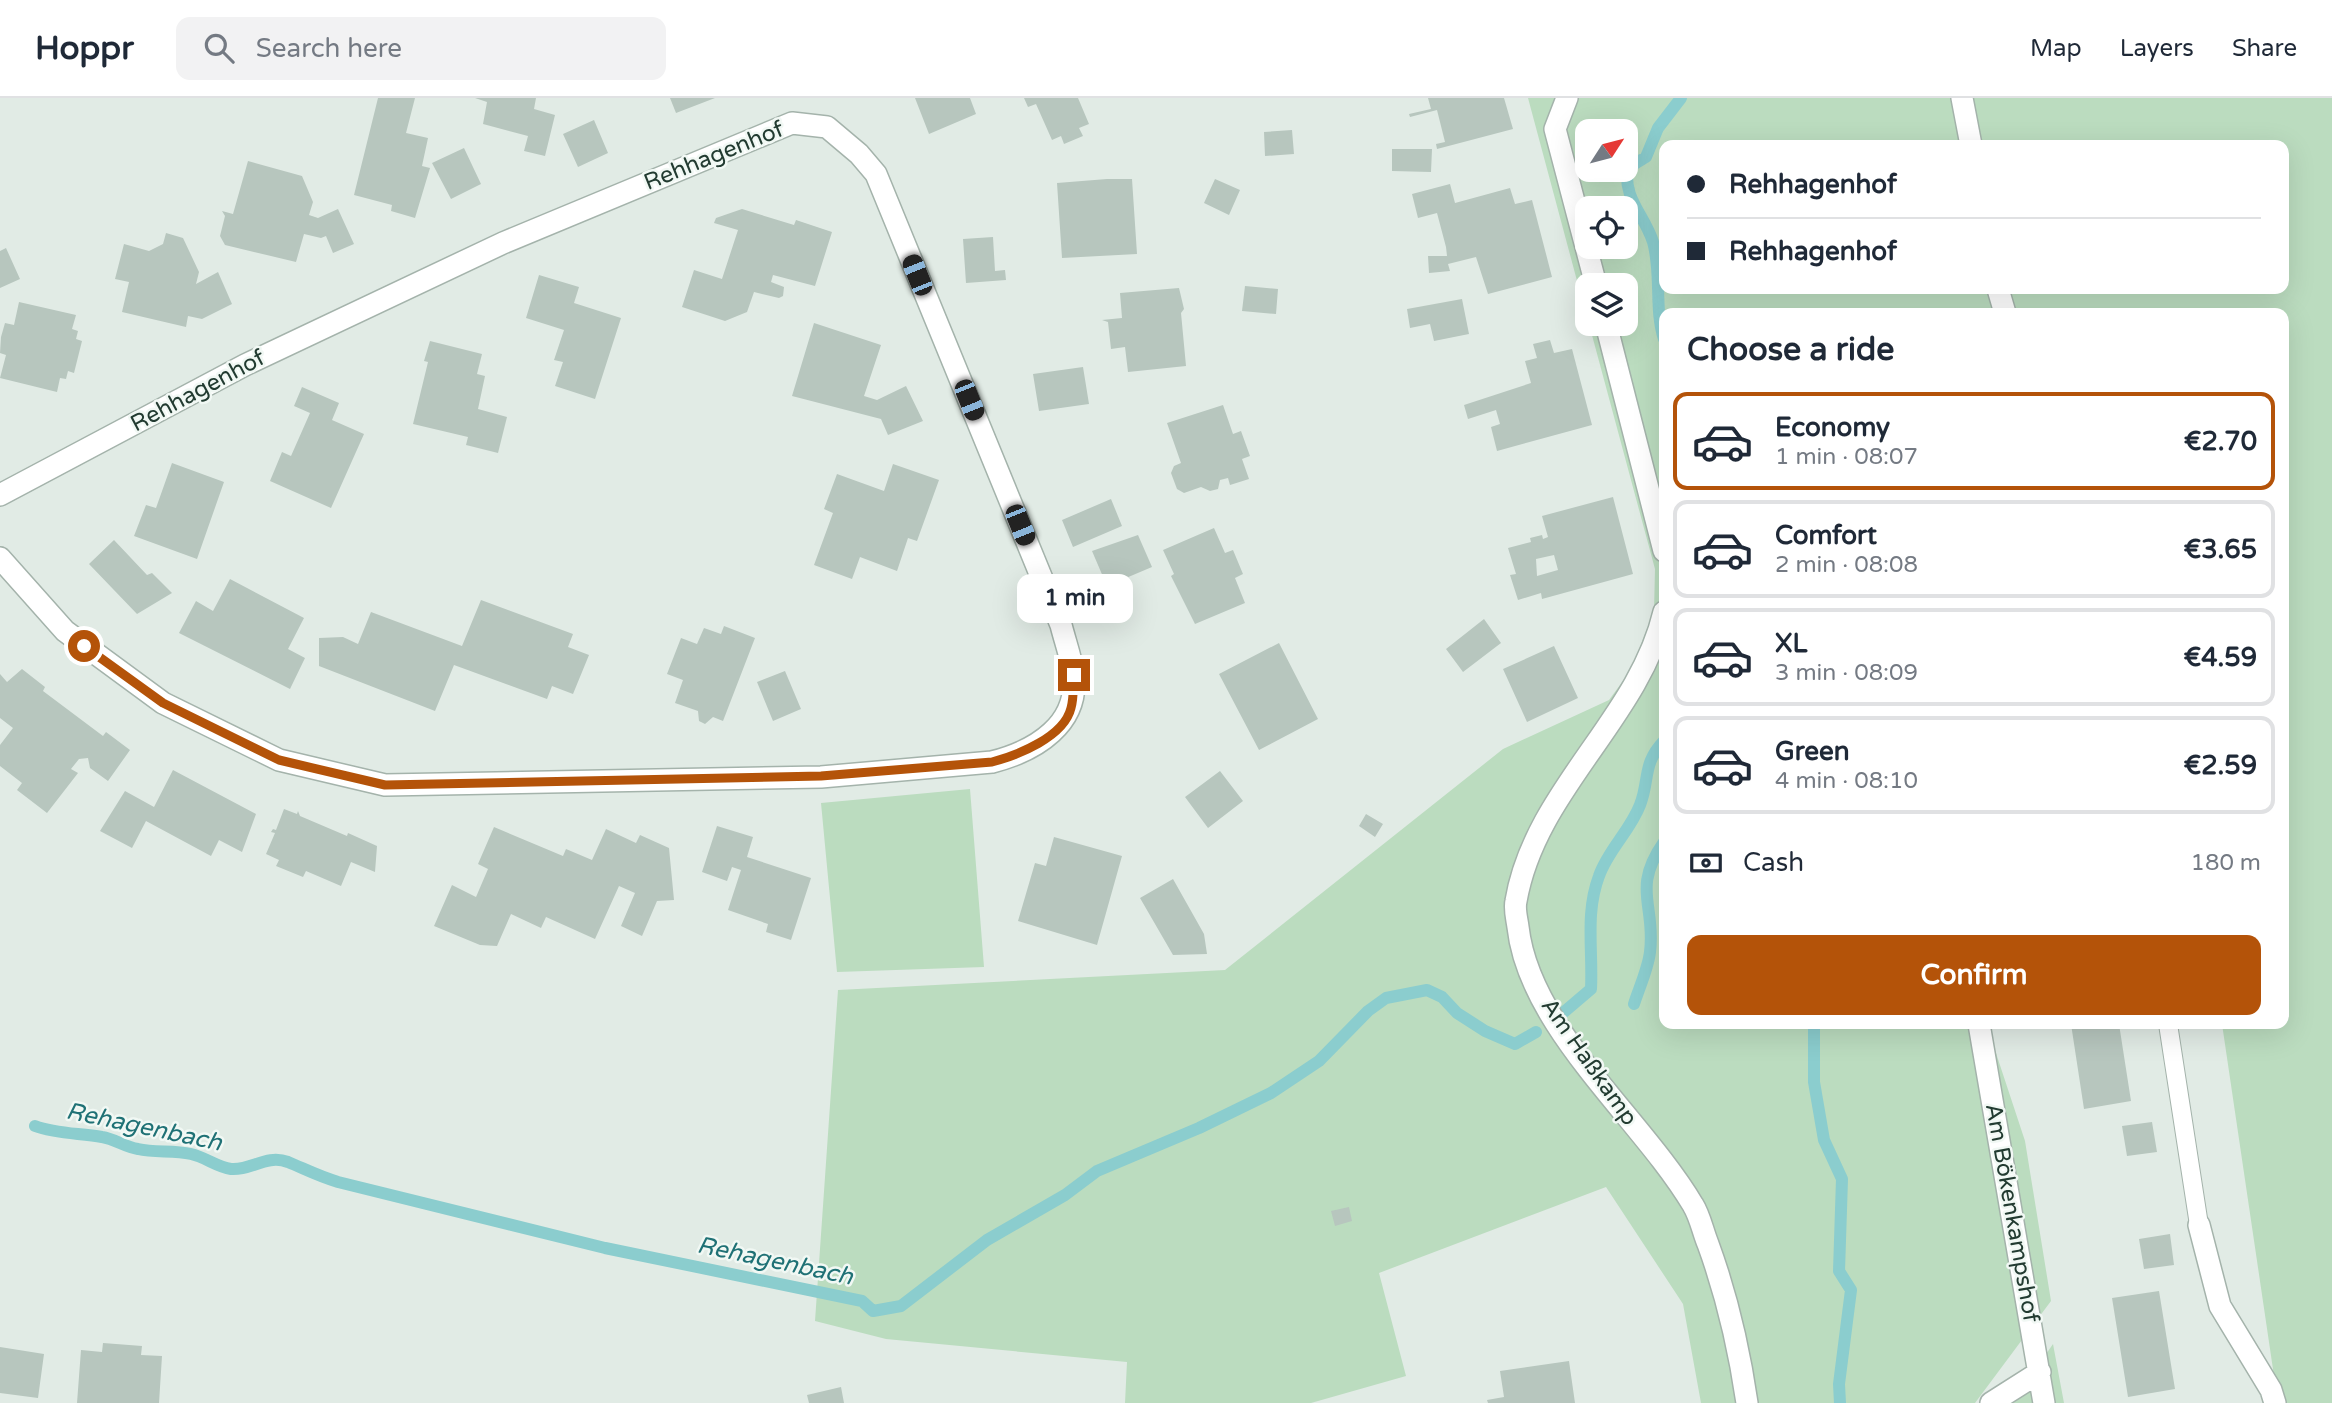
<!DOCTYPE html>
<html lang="en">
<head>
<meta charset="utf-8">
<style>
  :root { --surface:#fff; --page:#f2f2f3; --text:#1f2937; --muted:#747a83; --line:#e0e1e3; --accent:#b45309 }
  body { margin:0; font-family:"Varela Round",sans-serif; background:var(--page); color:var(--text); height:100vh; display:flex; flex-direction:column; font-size:26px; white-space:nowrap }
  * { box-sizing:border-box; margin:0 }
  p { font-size:23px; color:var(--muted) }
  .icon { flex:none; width:38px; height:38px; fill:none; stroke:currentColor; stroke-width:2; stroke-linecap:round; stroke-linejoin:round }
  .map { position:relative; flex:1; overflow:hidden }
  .sheet { position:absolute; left:1659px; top:210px; width:630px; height:721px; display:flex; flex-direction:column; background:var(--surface); border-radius:14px; box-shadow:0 7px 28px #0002 }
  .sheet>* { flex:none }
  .top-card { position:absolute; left:1659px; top:42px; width:630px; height:154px; border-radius:14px; box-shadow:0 7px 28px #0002; display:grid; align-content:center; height:154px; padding:0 28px; background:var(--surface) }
  .needle { width:46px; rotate:54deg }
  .fabs { position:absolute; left:1575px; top:21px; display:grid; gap:14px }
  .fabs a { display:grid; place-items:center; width:63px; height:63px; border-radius:14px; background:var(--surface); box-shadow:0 7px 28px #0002; font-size:35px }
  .end { position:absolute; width:32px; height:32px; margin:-16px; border:9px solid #b45309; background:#fff; box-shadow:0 0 0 4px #fff }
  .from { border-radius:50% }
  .bubble { position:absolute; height:49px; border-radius:14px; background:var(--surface); box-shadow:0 7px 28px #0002; font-size:23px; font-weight:700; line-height:49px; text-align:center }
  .car { position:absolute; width:21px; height:42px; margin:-21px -10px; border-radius:9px; box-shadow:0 0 5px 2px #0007; background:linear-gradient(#222 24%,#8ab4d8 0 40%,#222 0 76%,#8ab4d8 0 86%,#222 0) }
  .top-card b { display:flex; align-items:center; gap:24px; height:66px; font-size:26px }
  .top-card b+b { border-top:2px solid var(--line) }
  .top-card i { width:18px; height:18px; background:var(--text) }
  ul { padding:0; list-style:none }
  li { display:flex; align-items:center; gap:21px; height:98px; margin:0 14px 10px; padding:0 14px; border:4px solid var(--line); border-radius:14px }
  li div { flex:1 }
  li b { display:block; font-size:26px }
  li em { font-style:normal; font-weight:700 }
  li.current { border-color:var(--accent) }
  li>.icon { width:63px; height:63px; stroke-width:1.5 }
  h2 { padding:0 28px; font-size:32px; line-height:84px }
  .pay { display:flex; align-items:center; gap:18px; height:77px; padding:0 28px; font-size:26px }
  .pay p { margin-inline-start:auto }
  .primary-button { display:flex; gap:14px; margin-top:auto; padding:14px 28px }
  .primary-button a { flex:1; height:80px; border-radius:14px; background:var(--accent); color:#fff; font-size:28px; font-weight:700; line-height:80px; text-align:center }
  header { display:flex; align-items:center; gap:42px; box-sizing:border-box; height:98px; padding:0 35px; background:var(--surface); border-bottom:2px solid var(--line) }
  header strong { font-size:33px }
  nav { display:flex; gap:38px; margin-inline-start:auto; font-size:24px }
  .search { width:490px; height:63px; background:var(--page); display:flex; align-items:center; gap:18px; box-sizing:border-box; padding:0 24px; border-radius:14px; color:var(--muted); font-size:26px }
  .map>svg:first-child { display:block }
  .green { fill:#bbdcbf; fill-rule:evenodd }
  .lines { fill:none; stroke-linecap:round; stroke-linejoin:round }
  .stream { stroke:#8bcdce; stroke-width:12 }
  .building { fill:#b7c6be; fill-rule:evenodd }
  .service-casing { stroke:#a4b3ab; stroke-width:20 }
  .minor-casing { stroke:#a4b3ab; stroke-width:24 }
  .service { stroke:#fff; stroke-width:18 }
  .minor { stroke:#fff; stroke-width:21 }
  .route { stroke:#b45309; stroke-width:9 }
  .labels { text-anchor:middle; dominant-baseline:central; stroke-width:5; stroke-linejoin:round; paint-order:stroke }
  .street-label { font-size:23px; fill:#223b31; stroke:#f1f8f4 }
  .water-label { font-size:24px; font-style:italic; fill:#1f7175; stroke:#f1f8f4 }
</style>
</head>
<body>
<header>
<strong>Hoppr</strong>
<div class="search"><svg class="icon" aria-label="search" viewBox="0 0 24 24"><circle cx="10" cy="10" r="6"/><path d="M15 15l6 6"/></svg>Search here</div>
<nav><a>Map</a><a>Layers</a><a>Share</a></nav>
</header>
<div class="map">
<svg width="2332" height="1305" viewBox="0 0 2332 1305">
  <rect width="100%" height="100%" fill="#e1ebe5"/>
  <path class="green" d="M1528,0H2332V1305H2278L2222,926H2284V215H1664V926H1990L1993,946L2025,1043L2051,1203L1975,1305H1701L1683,1206L1606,1089L1379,1175L1406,1278L1311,1305H1125L1127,1264L886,1241L815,1223L838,892L1225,872L1503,651L1609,602L1631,572L1654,513L1655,471L1589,226H1626V187H1587V220ZM1587,33H1626V72H1587ZM1664,47H2284V191H1664ZM1587,110H1626V149H1587Z
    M970,691L984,869L837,874L821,705Z
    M2053,1246L2064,1305H2012Z"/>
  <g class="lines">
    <path class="stream" d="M1664,241C1654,210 1662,176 1653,144C1645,118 1622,99 1628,70L1646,59L1658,30L1681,0
      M1634,906C1639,890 1648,871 1650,854C1656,807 1631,791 1664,744
      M1564,914L1591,891C1593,852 1585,815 1599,778C1608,752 1630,733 1640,707C1650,681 1642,666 1664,643
      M1814,926V984L1824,1042L1842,1081L1839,1173L1851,1192L1839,1286L1840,1305
      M35,1028C56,1036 80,1035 102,1039C115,1041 125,1049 138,1051C155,1055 173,1052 191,1056C205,1059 217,1069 231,1071C251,1073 266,1056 288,1064C305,1071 318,1078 338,1084L605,1150L862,1203L873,1213L901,1208L987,1142L1065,1097L1097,1073L1199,1030L1271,995L1319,963L1368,913L1386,900L1427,892L1442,899L1457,915L1485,933L1515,946L1536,934"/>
  </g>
  <path class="building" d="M378,0H415L406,35L428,40L422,68L430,70L415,120L391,113L392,107L354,97Z
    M475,0H536L534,11L555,17L545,58L524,53L528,38L483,26L487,4Z
    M670,0H715L676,15Z
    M915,0H970L976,16L929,36Z
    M1024,0H1078L1089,26L1079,30L1083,38L1064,46L1061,38L1052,42L1036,6L1028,9Z
    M1428,0H1504L1513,31L1437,51L1436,46L1445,44L1437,12L1410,19L1409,16L1431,11Z
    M594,22L608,55L578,69L563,36Z
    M1292,32L1294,56L1265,58L1264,34Z
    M464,50L481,86L451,101L432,65Z
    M1392,51H1432L1431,74L1392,73Z
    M248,63L302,78L313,104L309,117L318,120L338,111L354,146L333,155L326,138L321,140L304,136L296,164L225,147L220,138L225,118L222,113L233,116Z
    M1107,81H1132L1137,156L1062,160L1057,85Z
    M1215,81L1240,92L1229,117L1204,105Z
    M1450,86L1455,105L1510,90L1515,106L1532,102L1552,179L1488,196L1476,159L1448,166L1450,173L1429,175L1428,158H1447L1446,149L1437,115L1418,120L1412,96Z
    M742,111L794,127L796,122L832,134L815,188L773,177L771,184L784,189L783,198L779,200L754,194L747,214L725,223L682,209L694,172L722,181L738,132L714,125L716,120Z
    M166,135L183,140L199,174L196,186L218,174L232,206L202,221L188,218L186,229L122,214L129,184L115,181L124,146L149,153L163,146Z
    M993,139L995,173L1005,172L1006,182L966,185L963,141Z
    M6,150L20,181L0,190V153Z
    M539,177L579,189L574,205L621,220L595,301L555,288L563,264L554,262L564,232L526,220Z
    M1245,188L1278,191L1276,216L1242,213Z
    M1179,190L1184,211L1181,215L1186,268L1128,274L1125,249L1111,251L1108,224L1102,222L1122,220L1120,195Z
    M1462,201L1469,236L1434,243L1430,226L1410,230L1407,211Z
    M19,204L76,217L72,231L78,233L76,241L82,243L74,275L68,273L66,281L60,280L57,294L0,280L6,257L0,255L1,239L5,225L14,227Z
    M814,225L881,247L864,298L877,302L906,288L923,323L888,337L881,321L792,298Z
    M1550,242L1554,255L1572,251L1592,327L1497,353L1491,329L1500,326L1496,312L1468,321L1464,307L1531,285L1525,263L1537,260L1533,246Z
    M430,243L482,256L477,276L485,278L478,311L507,319L498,355L466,347L468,339L413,326L428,264L424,263Z
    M1083,269L1089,306L1039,313L1033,276Z
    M302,289L339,305L332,322L364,336L331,410L270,383L282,354L291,358L310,315L294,308Z
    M1223,307L1233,336L1241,333L1250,358L1242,361L1249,381L1230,387L1228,380L1220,382L1218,391L1210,393L1201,389L1184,395L1177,391L1171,375L1174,368L1181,365L1167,325Z
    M172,365L224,384L197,461L134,438L146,407L156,410Z
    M893,366L939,382L917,443L908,440L897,473L860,459L852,481L814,467L833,415L824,411L837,376L884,393Z
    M1613,399L1633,476L1542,501L1541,495L1518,502L1510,477L1516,476L1508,450L1531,444L1530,440L1542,437L1543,441L1548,439L1542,418ZM1554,457L1558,472L1537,478L1536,461Z
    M1111,401L1122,428L1073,449L1062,422Z
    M1214,430L1225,455L1233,452L1243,476L1235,480L1245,505L1195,526L1171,478L1174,476L1163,452Z
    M1138,437L1152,469L1107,488L1092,453Z
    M114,442L147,477L152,475L172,495L137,516L89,466Z
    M230,481L304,520L288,551L305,560L290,591L179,535L196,503L213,513Z
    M481,502L573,536L568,549L589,557L573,596L552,588L547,601L454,567L435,613L319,568V540L343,539L358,546L371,514L462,548Z
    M1484,521L1501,545L1463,574L1446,551Z
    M724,528L755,540L723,623L713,619L705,626L699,623L698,613L675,605L683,582L667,576L681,540L697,546L704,530L721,536Z
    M1279,545L1318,621L1259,652L1219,576Z
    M1554,548L1578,600L1527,624L1503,571Z
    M22,571L45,589L43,593L103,638L106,634L130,652L108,683L90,670L88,660L79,661L71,671L78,675L47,715L17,692L22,685L0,668V647L13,630L0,620V576L7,584Z
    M785,573L801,611L773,623L757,584Z
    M173,672L256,716L242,754L219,742L211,758L146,723L132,750L100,733L125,693L154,709Z
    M1220,673L1243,703L1208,730L1185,699Z
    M284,711L297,716L298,713L300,718L347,738L348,735L377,748L375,774L351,764L341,788L306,773L303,779L276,768L279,762L266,756L275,735L271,734L273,731L276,732Z
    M1366,716L1383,726L1375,739L1359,728Z
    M717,728L753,739L747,759L811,780L791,842L766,834L768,826L728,812L741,772L732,769L727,783L702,774Z
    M494,729L563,758L566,751L592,762L606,731L636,745L640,737L669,750L674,802L657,803L642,838L621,828L635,795L619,788L595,841L546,819L541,830L511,816L497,848L480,847L434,828L452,787L476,799L488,771L478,766Z
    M1054,739L1122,758L1097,847L1018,823L1035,765L1046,768Z
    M1173,781L1204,836L1207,856L1173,857L1140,800Z
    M2071,926H2119L2131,1003L2084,1011Z
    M2152,1024L2157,1054L2127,1058L2122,1028Z
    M1349,1109L1352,1123L1335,1128L1331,1113Z
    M2170,1136L2174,1167L2144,1171L2139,1141Z
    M2159,1193L2175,1291L2128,1299L2112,1200Z
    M103,1245L142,1248L141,1257L162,1258L159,1305H77L81,1252L102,1254Z
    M0,1249L44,1256L38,1300L0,1295Z
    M1569,1263L1575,1305H1488L1487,1302L1504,1299L1500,1273Z
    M841,1289L844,1305H809L807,1297Z"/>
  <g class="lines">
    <defs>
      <path id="service" d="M2168,926L2199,1127"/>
      <path id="minor" d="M1567,0L1555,31L1596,187
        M1962,0L1971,47
        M1998,191L2005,215
        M1606,226L1664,453
        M0,397L245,267L503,145L792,25L827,29L859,56L876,76L1061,527C1065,543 1071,559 1073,574C1081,626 1035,653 992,664L821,679L385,687L279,662L163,605L65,533L0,460
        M1664,514C1639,621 1535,692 1516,803C1514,811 1517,821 1518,829C1529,930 1642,1021 1693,1107C1700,1118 1703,1134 1708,1146C1727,1198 1739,1250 1747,1305
        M1979,926L2044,1305
        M2199,1127L2220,1208L2271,1292L2275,1305
        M1991,1305L2040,1274"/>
    </defs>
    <use href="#service" class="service-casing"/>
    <use href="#minor" class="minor-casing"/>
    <use href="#service" class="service"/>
    <use href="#minor" class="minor"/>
  </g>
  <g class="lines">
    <path class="route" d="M84,548L163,605L279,662L385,687L821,678L992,664C1018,657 1064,639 1071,610C1074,600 1073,587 1074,577"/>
  </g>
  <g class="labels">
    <g class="street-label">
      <text transform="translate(714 58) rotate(-22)">Rehhagenhof</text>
      <text transform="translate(198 293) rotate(-28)">Rehhagenhof</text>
      <text transform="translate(1589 964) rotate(55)">Am Haßkamp</text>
      <text transform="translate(2012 1115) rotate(80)">Am Bökenkampshof</text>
    </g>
    <g class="water-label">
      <text transform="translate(144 1029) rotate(12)">Rehagenbach</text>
      <text transform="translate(775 1163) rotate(12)">Rehagenbach</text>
    </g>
  </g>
</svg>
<div class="fabs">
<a><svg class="needle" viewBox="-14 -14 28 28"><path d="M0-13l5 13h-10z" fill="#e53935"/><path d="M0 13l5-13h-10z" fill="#747a83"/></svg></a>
<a><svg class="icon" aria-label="locate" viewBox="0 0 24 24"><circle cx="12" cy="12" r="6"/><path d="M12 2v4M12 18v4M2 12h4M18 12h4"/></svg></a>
<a><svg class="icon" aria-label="layers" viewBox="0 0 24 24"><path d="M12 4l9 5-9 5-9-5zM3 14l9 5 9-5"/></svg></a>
</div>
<i class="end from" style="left:84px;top:548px"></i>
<i class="end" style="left:1074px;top:577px"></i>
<div class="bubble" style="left:1017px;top:476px;width:116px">1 min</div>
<i class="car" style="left:917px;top:177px;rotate:338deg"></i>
<i class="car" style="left:969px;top:302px;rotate:158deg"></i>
<i class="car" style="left:1020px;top:427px;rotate:158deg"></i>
<div class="top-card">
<b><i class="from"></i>Rehhagenhof</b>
<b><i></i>Rehhagenhof</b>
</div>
<section class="sheet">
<h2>Choose a ride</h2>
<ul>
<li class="current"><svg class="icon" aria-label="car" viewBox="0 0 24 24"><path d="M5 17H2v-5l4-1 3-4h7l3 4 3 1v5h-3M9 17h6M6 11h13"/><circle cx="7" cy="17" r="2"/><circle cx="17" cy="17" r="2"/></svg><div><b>Economy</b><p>1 min · 08:07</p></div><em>€2.70</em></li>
<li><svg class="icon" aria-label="car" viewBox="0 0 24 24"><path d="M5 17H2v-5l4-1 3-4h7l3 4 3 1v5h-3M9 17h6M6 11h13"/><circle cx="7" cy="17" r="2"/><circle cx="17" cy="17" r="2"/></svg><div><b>Comfort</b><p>2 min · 08:08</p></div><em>€3.65</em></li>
<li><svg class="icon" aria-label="car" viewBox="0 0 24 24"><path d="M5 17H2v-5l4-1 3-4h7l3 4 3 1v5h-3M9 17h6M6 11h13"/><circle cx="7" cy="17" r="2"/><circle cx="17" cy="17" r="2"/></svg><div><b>XL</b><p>3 min · 08:09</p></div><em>€4.59</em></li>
<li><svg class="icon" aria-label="car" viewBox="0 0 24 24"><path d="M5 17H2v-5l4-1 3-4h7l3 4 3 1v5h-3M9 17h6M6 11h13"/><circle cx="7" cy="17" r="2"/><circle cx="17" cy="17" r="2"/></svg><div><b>Green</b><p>4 min · 08:10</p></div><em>€2.59</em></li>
</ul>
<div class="pay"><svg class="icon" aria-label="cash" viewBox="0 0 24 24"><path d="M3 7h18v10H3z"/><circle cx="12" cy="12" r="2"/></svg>Cash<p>180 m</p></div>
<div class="primary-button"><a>Confirm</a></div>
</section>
</div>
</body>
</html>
